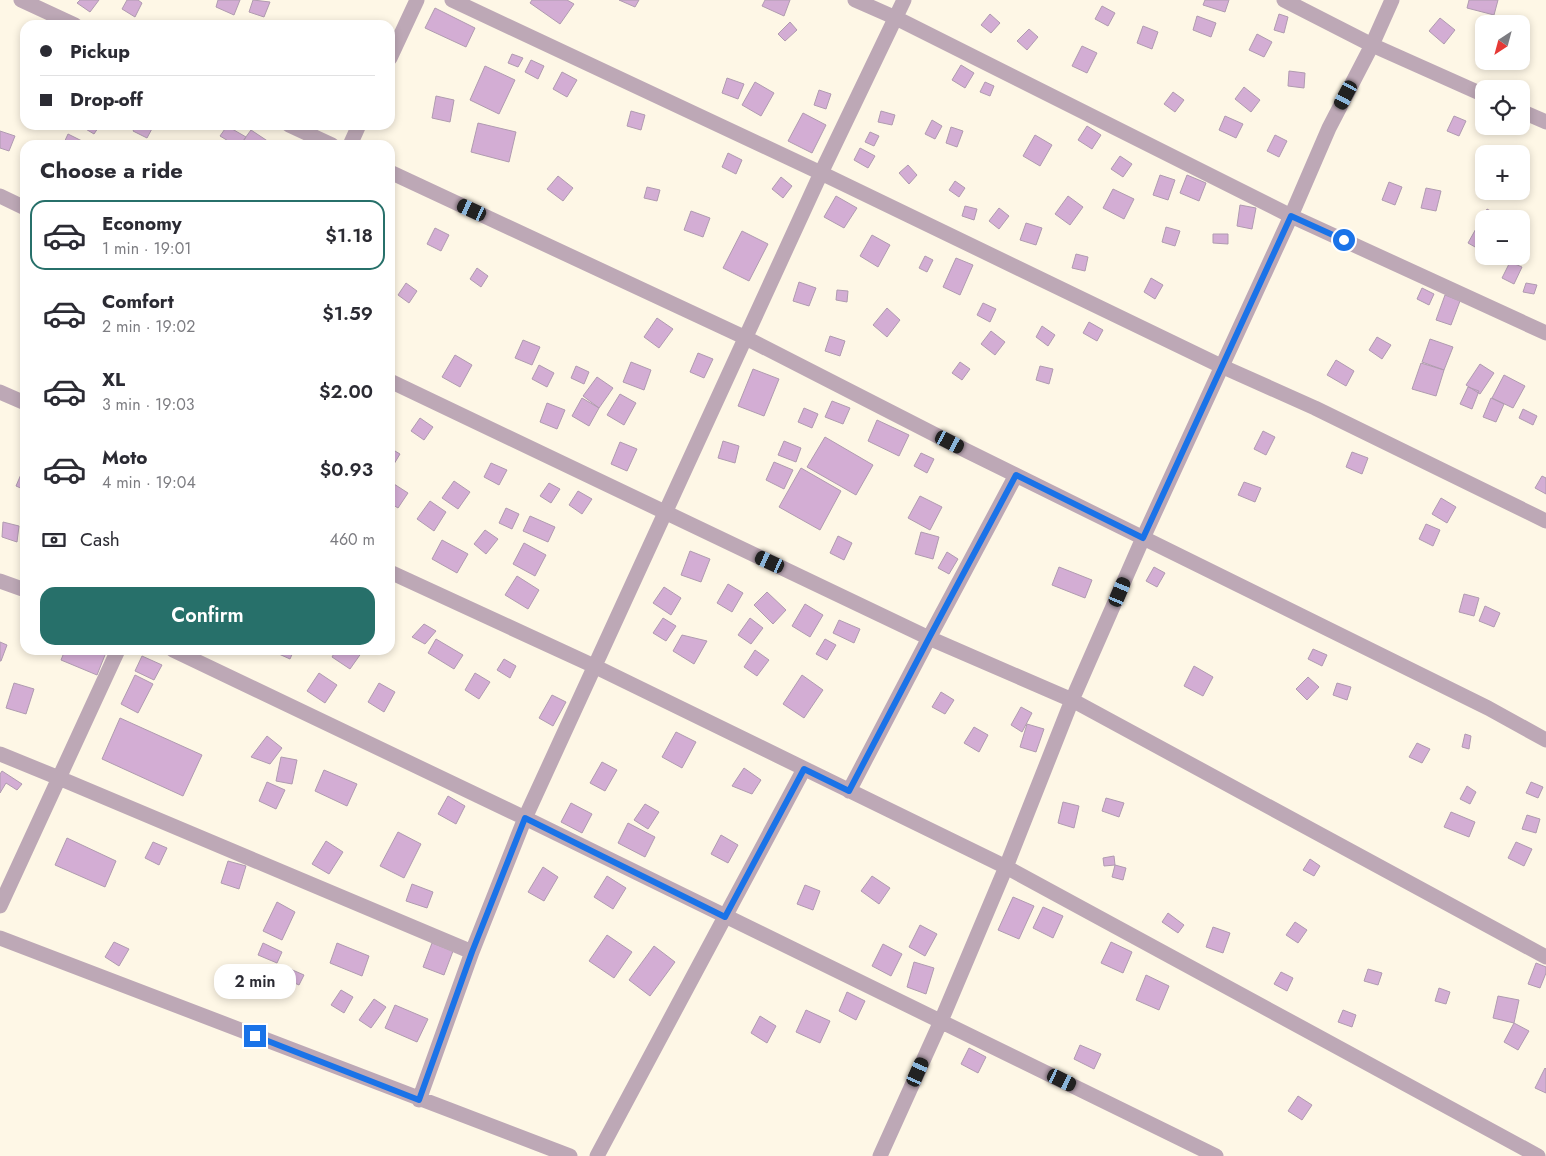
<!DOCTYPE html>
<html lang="en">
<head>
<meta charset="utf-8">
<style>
  :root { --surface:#fff; --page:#f2f2f3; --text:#2b2b33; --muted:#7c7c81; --line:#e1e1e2; --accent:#27706a }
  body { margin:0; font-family:Jost,sans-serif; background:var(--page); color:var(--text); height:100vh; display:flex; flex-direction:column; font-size:19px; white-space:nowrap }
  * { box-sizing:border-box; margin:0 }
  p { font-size:16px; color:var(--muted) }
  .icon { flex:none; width:28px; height:28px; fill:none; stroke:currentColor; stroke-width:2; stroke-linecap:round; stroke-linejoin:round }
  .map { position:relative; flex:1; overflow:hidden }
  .drawer { position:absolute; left:20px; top:140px; width:375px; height:515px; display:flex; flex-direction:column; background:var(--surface); border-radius:15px; box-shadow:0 2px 8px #0003 }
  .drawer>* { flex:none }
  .top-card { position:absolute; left:20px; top:20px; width:375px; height:110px; border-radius:15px; box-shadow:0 2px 8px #0003; display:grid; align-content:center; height:110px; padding:0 20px; background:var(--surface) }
  .needle { width:32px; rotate:216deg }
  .controls { position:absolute; left:1475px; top:15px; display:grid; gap:10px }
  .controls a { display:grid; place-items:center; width:55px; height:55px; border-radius:10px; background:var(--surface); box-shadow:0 2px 8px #0003; font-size:25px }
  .end { position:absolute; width:22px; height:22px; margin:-11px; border:6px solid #1a73e8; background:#fff; box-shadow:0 0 0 2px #fff }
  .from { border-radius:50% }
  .bubble { position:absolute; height:35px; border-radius:15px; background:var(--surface); box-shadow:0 2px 8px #0003; font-size:16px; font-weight:600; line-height:35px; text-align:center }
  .car { position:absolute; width:15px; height:30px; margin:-15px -8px; border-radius:6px; box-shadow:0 0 4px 1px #0007; background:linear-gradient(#222 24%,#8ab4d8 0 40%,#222 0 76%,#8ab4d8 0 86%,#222 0) }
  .top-card b { display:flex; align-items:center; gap:18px; height:48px; font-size:19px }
  .top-card b+b { border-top:1px solid var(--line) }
  .top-card i { width:12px; height:12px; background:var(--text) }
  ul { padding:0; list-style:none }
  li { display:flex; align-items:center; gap:15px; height:70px; margin:0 10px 8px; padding:0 10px; border:2px solid transparent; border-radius:15px }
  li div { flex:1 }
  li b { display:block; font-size:19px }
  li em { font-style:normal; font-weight:600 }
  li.selected { border-color:var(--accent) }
  li>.icon { width:45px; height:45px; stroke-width:1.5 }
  h2 { padding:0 20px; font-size:22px; line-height:60px }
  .pay { display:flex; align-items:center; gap:12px; height:55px; padding:0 20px; font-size:19px }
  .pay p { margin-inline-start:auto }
  .primary-button { display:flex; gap:10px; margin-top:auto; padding:10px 20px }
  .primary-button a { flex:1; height:58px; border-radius:15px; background:var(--accent); color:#fff; font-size:20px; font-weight:600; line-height:58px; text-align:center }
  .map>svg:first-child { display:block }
  .building { fill:#d3add4; stroke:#b09bb0 }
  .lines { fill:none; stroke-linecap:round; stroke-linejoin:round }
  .street { stroke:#bda8b6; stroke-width:15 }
  .route { stroke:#1a73e8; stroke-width:6 }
</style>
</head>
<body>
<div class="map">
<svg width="1546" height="1156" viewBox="0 0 1546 1156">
  <rect width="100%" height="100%" fill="#fef7e6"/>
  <path class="building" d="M80,0H99L90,12L77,3Z
    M127,0H138L142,3L135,17L122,9Z
    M218,0H240L234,15L216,7Z
    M253,0L270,2L264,17L249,12Z
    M532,0H567L574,4L560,24L530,3Z
    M619,0H639L635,7Z
    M765,0H790L784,16L762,6Z
    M1205,0H1229L1225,12L1203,5Z
    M1469,0H1498L1494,15L1467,8Z
    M1102,6L1115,13L1108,26L1095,19Z
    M435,8L475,28L466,47L425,28Z
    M990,14L1000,23L991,33L981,25Z
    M1279,14L1288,17L1284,33L1274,30Z
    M1197,16L1216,23L1211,37L1193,30Z
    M1440,18L1455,30L1444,44L1429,31Z
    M790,22L797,30L785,41L778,34Z
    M1143,26L1158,32L1152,49L1137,43Z
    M1029,29L1038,37L1027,50L1017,41Z
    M1257,34L1272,42L1264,57L1249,50Z
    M1082,46L1097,53L1087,73L1072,66Z
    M512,54L523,58L518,67L508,63Z
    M531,60L544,66L538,79L525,72Z
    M961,65L974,73L965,88L952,80Z
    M485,66L515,80L499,114L470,100Z
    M1289,71L1305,73L1304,88L1288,86Z
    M562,72L577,80L567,97L553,89Z
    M727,78L744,84L738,99L722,93Z
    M755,82L774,93L761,116L742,105Z
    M985,82L994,86L990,96L980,92Z
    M1244,87L1260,100L1251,112L1235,99Z
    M819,90L831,94L826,109L814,105Z
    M1173,92L1184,100L1175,112L1164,104Z
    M436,96L454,100L450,122L432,118Z
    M631,111L645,115L641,130L627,126Z
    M881,111L895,115L892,125L878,122Z
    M803,113L826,125L812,153L788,141Z
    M1225,116L1243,124L1236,138L1219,130Z
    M1454,116L1466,121L1459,136L1447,131Z
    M932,120L942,126L935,139L925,134Z
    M478,123L516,132L509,162L471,152Z
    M79,125H100L94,134Z
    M136,125H154L147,138L133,131Z
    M227,126L246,137L241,145H235L220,136Z
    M1087,126L1101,135L1092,149L1078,140Z
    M951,127L963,131L957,147L946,143Z
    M251,130L269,142L268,145H240Z
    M0,131L15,136L9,151L0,148Z
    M870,132L879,136L874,146L865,142Z
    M68,134L82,141L80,145H63Z
    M1035,135L1052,145L1040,166L1023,156Z
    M1275,135L1287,141L1279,157L1267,151Z
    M860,148L875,156L868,168L854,160Z
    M728,153L742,160L736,174L722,167Z
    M1120,156L1132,164L1123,177L1111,169Z
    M908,165L917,175L909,184L899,173Z
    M1160,175L1175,180L1168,200L1153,195Z
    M1187,175L1206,183L1199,201L1180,193Z
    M558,176L573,188L563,201L547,189Z
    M781,177L792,186L783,198L772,189Z
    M955,181L965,188L959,197L949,190Z
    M1389,182L1402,187L1395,205L1382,200Z
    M647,187L660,190L657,201L644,198Z
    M1426,188L1441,191L1436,211L1421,208Z
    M1113,189L1134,199L1124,219L1103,208Z
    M836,196L857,208L844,228L824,217Z
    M1068,196L1083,207L1070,225L1055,214Z
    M1240,205L1256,208L1252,229L1237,226Z
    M965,206L977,209L974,220L962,216Z
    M999,208L1009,216L999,229L989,221Z
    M1487,209L1505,219H1484V252L1468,243Z
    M691,211L710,218L703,237L684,230Z
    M1026,223L1042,228L1036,245L1020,240Z
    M1166,227L1180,231L1175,246L1162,242Z
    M435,228L449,235L441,251L427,244Z
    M742,231L768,244L749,281L723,268Z
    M1213,234H1228V244L1213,243Z
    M872,235L890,245L878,267L860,256Z
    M1076,254L1088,257L1085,271L1072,268Z
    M925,256L933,260L927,272L919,268Z
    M956,258L973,265L960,295L943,287Z
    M1510,262L1522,267L1514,284L1502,278Z
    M477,268L488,276L481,287L470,279Z
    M1151,278L1163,285L1155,299L1144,292Z
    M799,282L816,288L809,306L793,301Z
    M406,283L417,291L409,303L398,295Z
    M1526,283L1537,285L1534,294L1523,292Z
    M1422,288L1434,294L1429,305L1417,299Z
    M837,290L848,291L847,302L836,300Z
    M1445,295L1460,301L1451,325L1436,320Z
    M983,303L996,309L990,322L977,315Z
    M887,308L900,320L887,337L873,325Z
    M657,318L673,329L659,348L644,337Z
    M1089,322L1103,330L1097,341L1083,333Z
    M1042,326L1055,335L1048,346L1036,337Z
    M991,331L1005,342L995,355L981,344Z
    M830,336L845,341L840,356L825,351Z
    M1377,337L1391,345L1382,359L1369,350Z
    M1430,339L1453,347L1444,370L1422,362Z
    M523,340L540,347L532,365L515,358Z
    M698,353L713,359L704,378L690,372Z
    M455,355L472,365L460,387L442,377Z
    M1336,360L1354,371L1346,386L1327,375Z
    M631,362L651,370L644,390L623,382Z
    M960,362L970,369L962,380L952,373Z
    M1421,363L1444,370L1436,396L1412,389Z
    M1480,364L1494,373L1480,394L1466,385Z
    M539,365L554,373L547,387L532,379Z
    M576,366L589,372L584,384L571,378Z
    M1040,366L1053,369L1049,384L1036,380Z
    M753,369L779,379L764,416L738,406Z
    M1504,375L1525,386L1513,408L1492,398Z
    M597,377L613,388L599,408L583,396Z
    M1468,387L1479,391L1472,409L1460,404Z
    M620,394L636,403L624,425L607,415Z
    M582,398L599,408L589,426L572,416Z
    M1491,398L1504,404L1496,422L1483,417Z
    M832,401L850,408L843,424L825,417Z
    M547,403L565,410L557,429L540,422Z
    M804,408L818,414L812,428L798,422Z
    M1523,409L1537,416L1533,425L1519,418Z
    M420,418L433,427L424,440L411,431Z
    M877,420L909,435L899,456L868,441Z
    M1263,431L1275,437L1266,455L1254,449Z
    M825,437L873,465L856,495L807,467Z
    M723,441L739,446L735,463L718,458Z
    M784,441L801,448L796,462L778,455Z
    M620,442L637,449L627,471L611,464Z
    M390,448L400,454L391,469L390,468Z
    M1352,452L1368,458L1362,474L1346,467Z
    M921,453L934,459L927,473L914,466Z
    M774,462L793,470L784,489L766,480Z
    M491,463L507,470L499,485L484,477Z
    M25,465V490L16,486Z
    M801,468L841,491L820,530L779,507Z
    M1542,476L1546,478V494L1535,488Z
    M454,481L470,492L458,509L442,498Z
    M1244,482L1261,488L1255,502L1238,495Z
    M549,483L560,489L551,503L540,496Z
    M394,484L408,493L398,508L390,503V489Z
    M578,491L592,499L582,514L569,505Z
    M920,496L942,507L930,530L908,518Z
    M1441,498L1456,507L1447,523L1432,514Z
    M430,501L446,512L434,531L417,519Z
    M506,508L519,514L512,529L499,523Z
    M530,516L555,527L548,542L523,531Z
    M3,522L19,526L17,542L2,537Z
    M1426,524L1440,530L1433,546L1419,539Z
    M485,530L498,539L486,554L474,544Z
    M921,532L939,537L933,559L915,554Z
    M838,536L852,543L844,560L830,553Z
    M442,540L468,554L457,573L432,559Z
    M524,543L546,555L535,576L513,564Z
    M690,551L710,559L701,582L681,575Z
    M947,552L958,559L949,574L938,568Z
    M1059,567L1092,580L1085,598L1052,585Z
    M1154,567L1165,573L1157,587L1146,581Z
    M517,576L539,590L528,609L505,595Z
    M728,584L743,593L732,612L717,603Z
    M664,587L681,598L671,615L653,603Z
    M767,592L786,610L773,624L754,605Z
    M1464,594L1479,598L1474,616L1459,612Z
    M805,604L823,615L810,637L792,626Z
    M1485,606L1500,613L1494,627L1479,621Z
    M663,618L676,626L666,641L653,633Z
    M750,618L763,628L751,644L738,635Z
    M839,620L860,629L854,643L833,633Z
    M424,624L436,631L425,644L412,637Z
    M682,635L707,641L694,664L673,651Z
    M436,639L463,655L454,669L428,653Z
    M825,639L836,645L827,660L816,654Z
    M0,642L7,645L1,661H0Z
    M1313,649L1327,655L1322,666L1308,659Z
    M65,650H107L97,675L61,660Z
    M270,650H294L290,659Z
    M336,650H359L362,652L350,669L332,657Z
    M755,650L769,660L757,676L744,667Z
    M142,656L162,665L154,680L135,671Z
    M504,659L516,666L510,678L497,670Z
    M1194,666L1213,677L1203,696L1184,686Z
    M319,673L337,685L325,703L307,691Z
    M475,673L490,682L479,699L465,690Z
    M135,675L153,684L138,713L121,704Z
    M802,675L823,690L804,718L783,704Z
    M1308,677L1319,687L1307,700L1296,689Z
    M14,683L34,689L26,714L6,708Z
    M379,683L395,692L384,712L368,702Z
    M1337,683L1351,687L1347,700L1333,695Z
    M941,692L954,700L945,714L932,707Z
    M552,695L566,702L553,726L539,718Z
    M1021,707L1032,713L1022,732L1011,725Z
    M120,718L202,755L183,796L102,759Z
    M1027,724L1044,729L1036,752L1020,747Z
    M974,727L988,735L979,752L964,743Z
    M676,732L696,742L682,768L662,757Z
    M1465,734L1471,736L1469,749L1462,747Z
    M267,736L282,748L270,764L251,757Z
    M1417,743L1430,749L1422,763L1409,757Z
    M281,757L297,760L292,784L276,781Z
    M602,762L617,770L605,791L590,783Z
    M744,768L761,780L752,794L732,786Z
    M324,770L357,784L347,806L315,791Z
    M2,771L22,784L17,790L6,783L0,793V774Z
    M267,782L285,790L276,809L259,801Z
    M1531,782L1543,787L1538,798L1526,793Z
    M1467,786L1476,792L1470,804L1460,799Z
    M448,796L465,806L456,824L438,814Z
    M1106,798L1124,803L1119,817L1102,811Z
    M1063,802L1079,806L1074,828L1058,823Z
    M571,803L592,814L582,833L561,822Z
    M645,804L659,812L648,829L634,820Z
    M1451,812L1475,822L1469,837L1444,827Z
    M1527,815L1540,819L1536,833L1522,829Z
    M628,823L655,837L645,857L618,843Z
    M398,832L421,844L404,878L380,866Z
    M721,835L738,845L728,863L711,854Z
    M67,838L116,861L105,887L55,865Z
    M326,841L343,852L329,874L312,864Z
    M153,842L167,848L159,865L145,858Z
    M1516,842L1532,849L1524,866L1508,858Z
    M1114,856L1115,865L1104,866L1103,858Z
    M1310,859L1320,866L1314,876L1303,870Z
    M228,861L246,866L239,889L221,883Z
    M1115,865L1126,868L1123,880L1112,877Z
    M543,867L558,877L544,901L528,892Z
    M607,876L626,888L613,909L594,897Z
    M872,876L890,888L879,904L861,891Z
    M412,884L433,892L427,908L406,901Z
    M805,885L820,891L813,910L797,904Z
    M1013,897L1034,906L1019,939L998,930Z
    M277,902L295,912L282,940L263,931Z
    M1043,907L1063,916L1053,938L1033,928Z
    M1168,913L1184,925L1178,933L1162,922Z
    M1295,922L1307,930L1298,943L1286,935Z
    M920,925L937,934L925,956L909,947Z
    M1213,927L1230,933L1223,953L1206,947Z
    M607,935L632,952L614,978L589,961Z
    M114,942L129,949L119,966L105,957Z
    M1111,942L1132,952L1123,973L1101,963Z
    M263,943L282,952L277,963L258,955Z
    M337,943L369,956L362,976L330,963Z
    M432,943L453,951L444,975L423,967Z
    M883,944L902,954L891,976L872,966Z
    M654,946L675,962L650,996L629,980Z
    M914,962L934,968L926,994L907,987Z
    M1536,963L1546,967V973L1540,988L1528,984Z
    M281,965L304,975L299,985L277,975Z
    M1368,969L1382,973L1378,985L1364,981Z
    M1281,972L1293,978L1287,991L1274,984Z
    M1146,975L1169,986L1159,1010L1136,1000Z
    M1439,988L1450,992L1446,1004L1435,1001Z
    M341,990L353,997L344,1013L331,1005Z
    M847,992L865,1001L856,1020L839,1011Z
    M1498,996L1519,1000L1514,1023L1493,1018Z
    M374,999L386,1007L371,1028L359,1020Z
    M395,1005L428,1019L417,1042L385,1028Z
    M806,1010L830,1021L820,1043L796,1032Z
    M1343,1010L1356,1015L1352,1027L1338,1022Z
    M760,1016L776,1026L767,1043L751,1033Z
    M1514,1023L1529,1031L1518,1050L1504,1042Z
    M1080,1045L1101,1054L1094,1069L1074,1059Z
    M969,1048L986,1057L978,1073L961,1064Z
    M1545,1068L1546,1069V1093L1535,1088Z
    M1298,1096L1312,1105L1302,1120L1288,1111Z"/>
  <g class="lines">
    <path class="street" d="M21,0L75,25
      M452,0L821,173L1221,366L1315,408L1546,521
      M855,0L896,18L1291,216L1546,333
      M1284,0L1372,45L1484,95
      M390,58L417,0
      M1521,111L1546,122
      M289,125L332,145
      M350,145L359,125
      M390,172L746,338L967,451L1488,708L1546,740
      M0,196L25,208
      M390,381L929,638L1072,700L1546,957
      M0,392L25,403
      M390,572L594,666L1006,867L1538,1156
      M0,581L25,590
      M173,650L525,818L1216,1156
      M0,754L59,778L472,952
      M849,791L929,638L1016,475
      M0,906L118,650
      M0,938L570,1156
      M419,1100L472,952L525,818L821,173L904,0
      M597,1156L804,769
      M880,1156L941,1021L1006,867L1072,700L1143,538L1291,216L1329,128L1372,45L1392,0"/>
  </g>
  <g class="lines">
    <path class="route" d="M255,1036L419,1100L472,952L525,818L725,917L804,769L849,791L929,638L1016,475L1143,538L1291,216L1344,240"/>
  </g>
</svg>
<div class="controls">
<a><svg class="needle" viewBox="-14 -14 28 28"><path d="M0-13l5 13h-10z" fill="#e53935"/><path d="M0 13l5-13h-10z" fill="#7c7c81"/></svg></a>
<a><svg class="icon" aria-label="locate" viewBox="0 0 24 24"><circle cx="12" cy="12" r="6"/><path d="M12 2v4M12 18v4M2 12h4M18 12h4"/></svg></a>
<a>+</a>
<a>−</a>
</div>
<i class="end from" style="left:1344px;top:240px"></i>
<i class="end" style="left:255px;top:1036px"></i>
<div class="bubble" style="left:214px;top:964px;width:82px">2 min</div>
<i class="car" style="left:1346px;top:95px;rotate:208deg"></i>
<i class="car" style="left:472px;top:210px;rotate:295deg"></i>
<i class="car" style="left:950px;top:442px;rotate:117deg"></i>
<i class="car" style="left:770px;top:562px;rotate:295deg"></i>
<i class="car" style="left:1120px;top:592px;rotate:23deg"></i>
<i class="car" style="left:918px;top:1072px;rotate:24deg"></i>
<i class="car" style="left:1062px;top:1080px;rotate:116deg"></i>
<div class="top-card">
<b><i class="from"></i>Pickup</b>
<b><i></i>Drop-off</b>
</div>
<section class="drawer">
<h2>Choose a ride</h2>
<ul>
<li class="selected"><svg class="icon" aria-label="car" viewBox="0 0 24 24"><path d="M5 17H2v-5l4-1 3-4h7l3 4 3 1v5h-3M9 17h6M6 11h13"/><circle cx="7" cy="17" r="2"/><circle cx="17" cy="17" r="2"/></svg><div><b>Economy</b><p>1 min · 19:01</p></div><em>$1.18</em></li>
<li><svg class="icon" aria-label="car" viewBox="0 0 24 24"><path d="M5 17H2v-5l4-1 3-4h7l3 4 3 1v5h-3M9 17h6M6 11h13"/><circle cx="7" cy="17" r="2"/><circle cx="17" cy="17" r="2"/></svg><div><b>Comfort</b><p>2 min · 19:02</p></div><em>$1.59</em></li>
<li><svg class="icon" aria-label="car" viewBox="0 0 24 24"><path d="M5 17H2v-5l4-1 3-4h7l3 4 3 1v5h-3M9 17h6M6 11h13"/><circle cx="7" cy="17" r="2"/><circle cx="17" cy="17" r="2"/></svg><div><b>XL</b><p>3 min · 19:03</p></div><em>$2.00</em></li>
<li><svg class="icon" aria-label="car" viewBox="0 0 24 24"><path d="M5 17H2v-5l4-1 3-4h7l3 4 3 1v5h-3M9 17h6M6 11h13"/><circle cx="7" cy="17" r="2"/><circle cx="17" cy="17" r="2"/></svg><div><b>Moto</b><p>4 min · 19:04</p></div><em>$0.93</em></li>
</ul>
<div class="pay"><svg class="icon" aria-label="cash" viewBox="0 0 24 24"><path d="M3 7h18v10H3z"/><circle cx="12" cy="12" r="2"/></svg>Cash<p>460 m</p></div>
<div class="primary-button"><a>Confirm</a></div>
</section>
</div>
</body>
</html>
